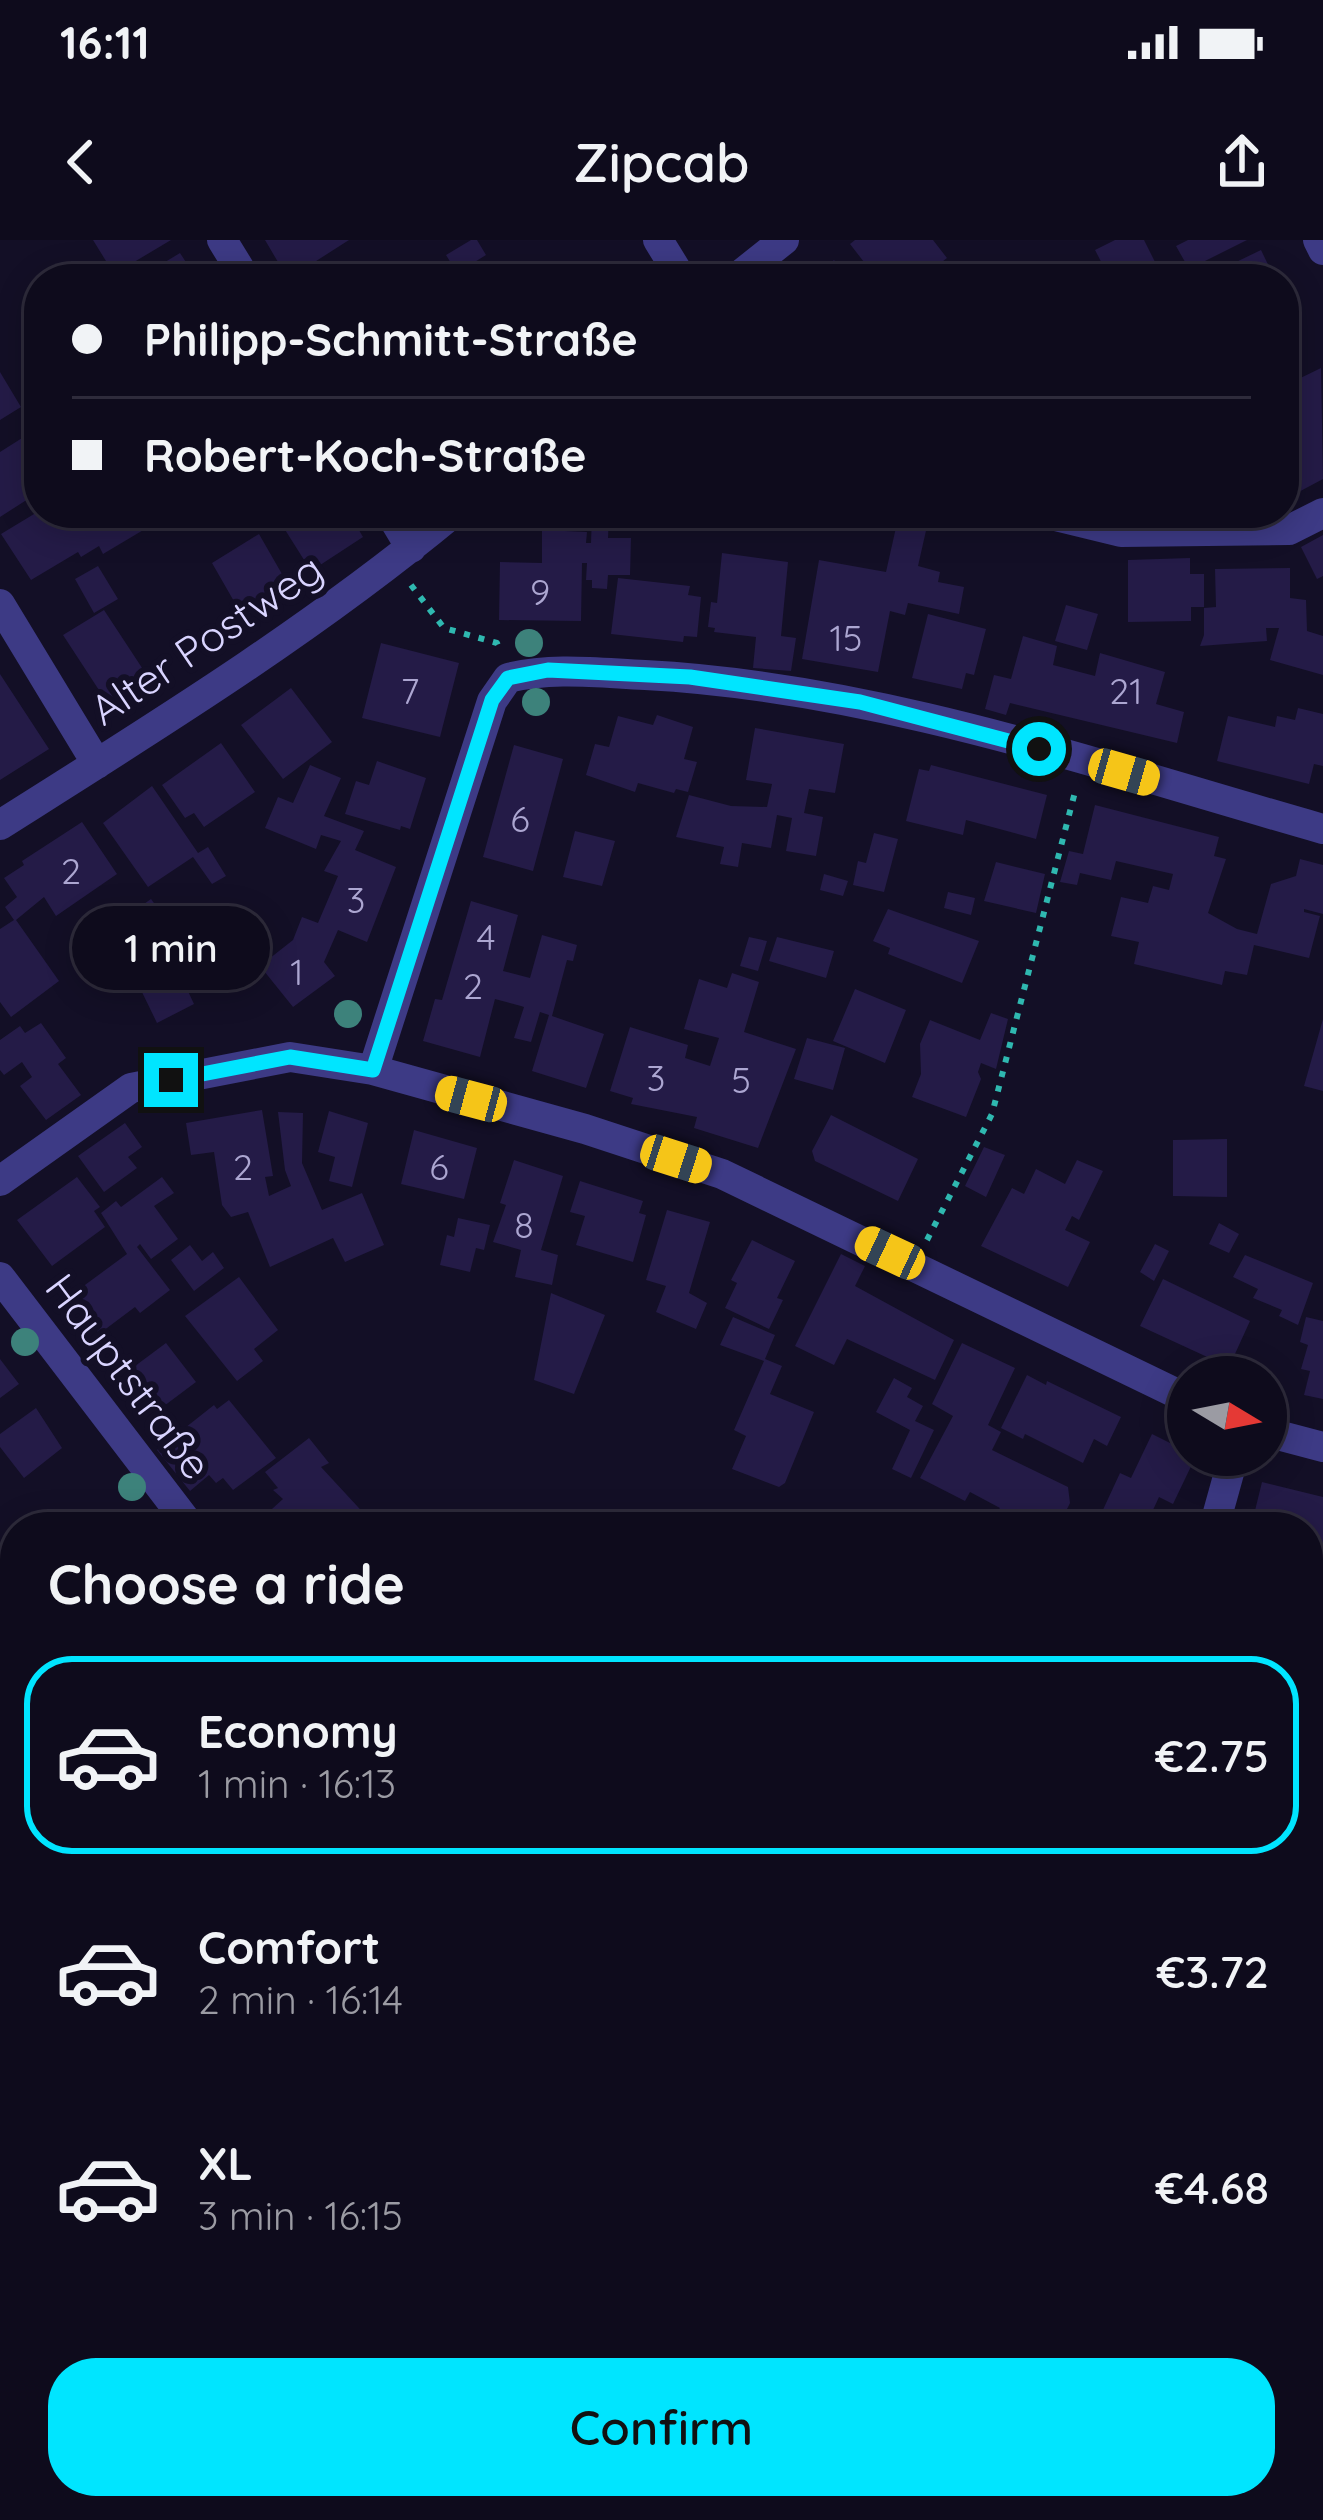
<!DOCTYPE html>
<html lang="en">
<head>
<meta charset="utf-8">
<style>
  :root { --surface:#0e0b1c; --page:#171425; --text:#f1f3f6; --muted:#9b9ba3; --line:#2e2b3b; --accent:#00e5ff }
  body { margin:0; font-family:Quicksand,sans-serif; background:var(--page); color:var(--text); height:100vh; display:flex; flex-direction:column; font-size:45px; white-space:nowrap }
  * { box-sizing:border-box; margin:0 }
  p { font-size:39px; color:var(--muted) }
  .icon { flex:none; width:66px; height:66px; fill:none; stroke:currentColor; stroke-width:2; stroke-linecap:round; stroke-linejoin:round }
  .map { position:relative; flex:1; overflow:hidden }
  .panel { position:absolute; left:0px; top:1272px; width:1323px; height:1008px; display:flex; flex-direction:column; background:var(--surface); border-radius:48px 48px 0 0; box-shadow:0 6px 30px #0003,0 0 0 3px var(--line) }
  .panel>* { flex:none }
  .top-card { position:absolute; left:24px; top:24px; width:1275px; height:264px; border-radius:48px; box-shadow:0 6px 30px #0003,0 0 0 3px var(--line); display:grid; align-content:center; height:264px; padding:0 48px; background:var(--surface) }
  .needle { width:78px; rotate:100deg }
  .controls { position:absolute; left:1167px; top:1116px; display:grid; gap:24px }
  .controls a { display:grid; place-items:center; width:120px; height:120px; border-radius:50%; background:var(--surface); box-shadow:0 6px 30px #0003,0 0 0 3px var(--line); font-size:60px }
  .end { position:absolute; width:54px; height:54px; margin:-27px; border:15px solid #00e5ff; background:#111; box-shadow:0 0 0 6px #111 }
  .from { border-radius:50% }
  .bubble { position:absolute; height:84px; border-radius:42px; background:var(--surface); box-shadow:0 6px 30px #0003,0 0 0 3px var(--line); font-size:39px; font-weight:600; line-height:84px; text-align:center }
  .car { position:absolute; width:36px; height:72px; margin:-36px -18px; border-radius:15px; box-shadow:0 0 9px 3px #0007; background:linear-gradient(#f5c518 24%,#345 0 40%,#f5c518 0 76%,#345 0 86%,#f5c518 0) }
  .top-card b { display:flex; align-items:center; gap:42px; height:114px; font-size:45px }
  .top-card b+b { border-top:3px solid var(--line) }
  .top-card i { width:30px; height:30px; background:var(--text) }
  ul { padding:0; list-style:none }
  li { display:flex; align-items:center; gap:36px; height:198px; margin:0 24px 18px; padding:0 24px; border:6px solid transparent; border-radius:48px }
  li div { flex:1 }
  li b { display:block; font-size:45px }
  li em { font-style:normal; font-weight:600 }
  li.on { border-color:var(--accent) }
  li>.icon { width:108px; height:108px; stroke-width:1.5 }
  h2 { padding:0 48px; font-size:54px; line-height:144px }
  .button { display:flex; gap:24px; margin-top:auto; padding:24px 48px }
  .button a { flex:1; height:138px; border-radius:48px; background:var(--accent); color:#111; font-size:48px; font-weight:600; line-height:138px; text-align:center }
  .status { display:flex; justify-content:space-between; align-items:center; height:84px; padding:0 60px; background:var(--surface); direction:ltr }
  .status svg { height:33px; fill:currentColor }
  header { display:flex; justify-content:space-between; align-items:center; height:156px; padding:0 48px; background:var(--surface); font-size:54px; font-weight:600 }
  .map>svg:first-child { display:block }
  .building { fill:#241b47 }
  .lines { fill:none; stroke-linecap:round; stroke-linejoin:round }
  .path { stroke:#2fb8b0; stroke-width:6; stroke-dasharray:6 9; stroke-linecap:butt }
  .minor { stroke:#3d3a85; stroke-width:30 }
  .tree { fill:#3d827b }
  .route { stroke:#00e5ff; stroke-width:15 }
  .labels { text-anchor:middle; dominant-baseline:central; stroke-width:12; stroke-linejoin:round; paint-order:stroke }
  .number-label { font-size:36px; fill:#aca6d1 }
  .street-label { font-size:42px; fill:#d9d4ff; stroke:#130f26 }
</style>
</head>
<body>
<div class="status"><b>16:11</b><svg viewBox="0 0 49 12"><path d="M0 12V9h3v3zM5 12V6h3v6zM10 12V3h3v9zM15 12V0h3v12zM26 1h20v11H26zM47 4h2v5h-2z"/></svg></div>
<header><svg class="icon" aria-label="back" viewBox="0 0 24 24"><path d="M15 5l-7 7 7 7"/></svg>Zipcab<svg class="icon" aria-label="share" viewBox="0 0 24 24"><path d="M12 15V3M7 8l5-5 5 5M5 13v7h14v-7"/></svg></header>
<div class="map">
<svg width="1323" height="2280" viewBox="0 0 1323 2280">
  <rect width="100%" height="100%" fill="#130f26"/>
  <path class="building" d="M93,0H171L114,34Z
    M265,0H349L288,39Z
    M471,0H477L486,15L457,33L446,15Z
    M855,0H933L947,18L920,39H877L850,4Z
    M1115,0H1144L1159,30L1141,39H1131L1128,33L1110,39L1095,10Z
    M1188,0H1247L1189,29L1176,6Z
    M1261,10L1275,39H1201Z
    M180,13L197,39H137Z
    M834,20L850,39H810Z
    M1284,57L1301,102L1284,110Z
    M1321,128L1323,239L1293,255L1284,237V146Z
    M0,132L21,167L0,180Z
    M30,193L39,208V252L0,277V212Z
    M39,271L58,277L65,273H135L145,289L103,314L99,306L81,317L78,312L31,340L1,294Z
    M284,273H349L363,297L311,331L277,277Z
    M539,273H586L565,291L587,292L586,303H591L592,273L609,274L608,298H631L630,335H608L607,349L592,348V340H586L587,323H582L581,381L499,380L500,322L542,323V291H555Z
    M911,273H930L918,326L940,332L938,342L964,347L959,374L908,363L905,375L890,371L878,432L802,419L819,320L886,332L897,283L908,285Z
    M259,294L290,348L243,377L212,323Z
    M1323,295V336L1317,339L1301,307Z
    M722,313L788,322L781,396L796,398L791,431L753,428L756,397L714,392L715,388L708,387L711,362L717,363Z
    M1190,318V334H1204V367H1191V381L1128,382V320Z
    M98,326L118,359L94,373L75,339Z
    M1290,328V358L1306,360L1307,391L1323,396V435L1270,420L1279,388H1266L1267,401L1200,406L1204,395V368L1216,367L1215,329Z
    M618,338L690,346L688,355L701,357L697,397L684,396L683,402L611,394Z
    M1066,365L1098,374L1087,410L1055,401Z
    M104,370L150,440L110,467L63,395Z
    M928,374L986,389L974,435L966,433L962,449L912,438Z
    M1023,396L1057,406L1053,425L1095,436L1100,413L1165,432L1156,464L1184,472L1177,503L1010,463L1006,475L985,469L994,435L1011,439Z
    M381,403L459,423L440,497L362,478Z
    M0,434L49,509L0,540Z
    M291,448L332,502L283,539L241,485Z
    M1298,468L1323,474V526L1314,524L1309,544L1217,521L1228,476L1275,487L1277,476L1295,480Z
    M657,475L693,487L684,519L697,522L688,552L676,549L674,553L638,543L635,552L586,535L595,504L609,507L618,476L653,485Z
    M755,488L844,504L835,553L809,549L804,573L823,577L816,616L786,611L792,578L777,575L771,608L742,603L738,627L720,624L724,607L676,597L689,555L731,566L767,567L772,544L746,540Z
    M221,503L255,552L204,587L194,573L185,578L162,545Z
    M514,505L563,519L533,631L483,617Z
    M377,521L426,538L410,589L401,586L400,590L345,574L356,541L369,545Z
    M310,525L341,538L324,576L364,591L355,610L396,627L367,702L338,690L324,722L335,736L293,767L260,726L293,700L302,677L318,683L338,636L324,631L341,601L321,595L316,609L265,588L278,557L293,563Z
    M931,525L1047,555L1036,599L966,580L963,595L906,581L919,529L929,531Z
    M152,546L198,613L208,607L226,636L212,644L193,617L148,647L103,583Z
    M1095,565L1219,597L1214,616L1226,619L1208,673L1237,689L1257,694L1271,644L1296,636L1300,619L1323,625V674L1304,669V672L1320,676L1309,718L1254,705L1247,735L1225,731L1222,745L1134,724L1139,702L1111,696L1121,657L1148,663L1153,646L1169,650L1173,634L1116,621L1111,640L1080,633L1077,645L1060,642L1069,611L1083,614Z
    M82,582L117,634L56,676L44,657L16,680L59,741L11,777L0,762V689L14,680L5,667L17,657L4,638L24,625L22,621Z
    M575,591L615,601L602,646L563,637Z
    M874,593L898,599L884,652L853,645L858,621L866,623Z
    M996,622L1045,634L1036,673L984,661Z
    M824,634L848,641L843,656L820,650Z
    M948,652L975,658L971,675L944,668Z
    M151,659L173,689L154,702L134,671Z
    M471,661L518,675L503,731L530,738L542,695L577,705L573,721L567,720L552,776L604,794L586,848L532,831L549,775L540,772L531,802L514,798L524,767L521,766L495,759L480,817L423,801L435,759L442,760Z
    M888,669L979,701L962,743L888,714L890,708L873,701Z
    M205,676L232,715L225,721L236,735L215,751L176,696Z
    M749,697L767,701L758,731L740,726Z
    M777,697L834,711L826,738L769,721Z
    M178,730L194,764L157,783L140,748Z
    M732,733L759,742L744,792L796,809L758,908L694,888L697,877L631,864L633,858L610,851L630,787L688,805L685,818L710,826L719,798L684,789L699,739L727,748Z
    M855,749L906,770L885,823L833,801Z
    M991,773L1008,779L996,829L981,823L978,832L981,839L966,877L912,857L921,834L920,804L930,780L980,800Z
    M1323,779V851L1304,846Z
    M41,783L66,818L58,824L81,855L46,880L20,846L32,837L22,822L4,835L0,830V800L20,786L25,793Z
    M807,798L845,808L833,850L794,839Z
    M262,870L273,936L265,937L269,956L291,946L285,930L278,872L303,873L302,923L322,970L362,953L384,1005L345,1022L333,998L270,1027L248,972L231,977L222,965L214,912L191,915L186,883Z
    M329,871L368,883L352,947L329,941L335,917L318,912Z
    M831,875L918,919L898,961L815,921L812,911Z
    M125,883L142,907L128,917L137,928L104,952L78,916Z
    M414,890L477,908L464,959L401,944Z
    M1227,899V957L1173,956V900Z
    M984,907L1005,915L986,957L965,946Z
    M514,920L563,936L541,1010L558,1015L552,1045L515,1037L521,1010L493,1002L506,965L500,963Z
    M1077,920L1103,931L1079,980L1072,976L1065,990L1090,1002L1068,1047L981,1006L1012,948L1024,954L1036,929L1065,944Z
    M77,937L100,967L94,971L105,987L52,1026L17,980Z
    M162,937L174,953L154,966L178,999L151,1019L140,1004L137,1007L170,1050L140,1073L135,1067L99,1094L70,1056L127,1014L101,973L116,961L121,967Z
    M580,941L643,961L639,973L646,975L633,1022L576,1005L585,976L570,972Z
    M667,970L710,982L689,1053L707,1063L696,1089L656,1072L666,1046L646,1040Z
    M458,978L490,985L484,1010L476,1008L470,1032L440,1025L447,995L454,997Z
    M1219,983L1239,994L1229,1013L1209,1004Z
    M752,1000L795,1021L777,1058L783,1060L769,1089L725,1068L737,1043L731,1040Z
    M1155,1004L1169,1011L1154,1041L1140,1032Z
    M190,1005L202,1021L213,1012L224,1028L194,1051L171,1020Z
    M841,1014L865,1026L855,1046L954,1100L935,1140L847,1099L834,1125L795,1106Z
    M1245,1015L1313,1043L1298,1085L1279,1076L1282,1070L1253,1058L1258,1049L1233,1037Z
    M239,1037L278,1090L254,1109L263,1121L237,1141L185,1076Z
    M1163,1039L1250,1081L1229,1127L1140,1086Z
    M551,1053L605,1075L574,1154L534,1140Z
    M733,1077L775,1095L765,1119L782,1126L770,1154L814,1172L785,1243L779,1247L732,1229L746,1196L734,1190L764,1121L720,1105Z
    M1306,1077L1323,1081V1159L1304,1155L1310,1131L1301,1129L1308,1105L1300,1102Z
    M166,1103L196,1142L156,1172L127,1132Z
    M962,1103L1015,1128L988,1185L1001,1192L992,1210L1068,1247L1070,1263L1065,1273L1057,1275L1064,1278L1060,1287H985L1000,1268L970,1252L965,1261L920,1238L953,1176L932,1164Z
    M0,1119L19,1144L0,1158Z
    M1027,1135L1046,1145L1047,1141L1121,1177L1107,1206L1094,1199L1083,1223L1025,1194L1023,1199L1001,1188Z
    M894,1138L912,1148L907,1157L923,1166L915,1181L934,1190L911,1238L892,1229L910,1190L876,1172Z
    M229,1160L276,1218L233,1250L223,1238L216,1243L209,1235L190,1251L157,1210L214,1165L217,1169Z
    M36,1168L62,1208L24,1238L0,1207V1194Z
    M1152,1194L1196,1216L1173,1264L1159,1257L1153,1270L1177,1281L1174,1287H1095L1120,1233L1131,1238Z
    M309,1198L329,1223L321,1227L370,1280L356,1279L363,1287H304L301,1284L297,1287H252L283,1259L273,1250L278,1248L265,1232Z
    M1262,1242L1323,1257V1334L1308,1331V1287H1251Z
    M7,1472L15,1476V1603L0,1597V1490Z
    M1308,1626L1323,1630V1747L1308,1743Z
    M0,1634L15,1638L11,1687L0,1684Z
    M1308,1821L1323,1825V1892L1319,1909L1323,1910V1949L1314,1980L1308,1978Z
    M3,2087L15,2090V2188L0,2184Z
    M1308,2206L1323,2213V2259L1308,2250Z
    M15,2236V2265H40L37,2277L0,2267V2242Z
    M303,2265L300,2280L280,2279L282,2271L265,2266Z
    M412,2265L445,2267L494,2265L490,2280L462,2274L460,2280H418L409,2277Z
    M540,2265H571L567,2280H536Z
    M608,2265L630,2267L679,2265L674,2280H603Z
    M712,2265H740L755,2269L752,2280H708Z
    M971,2265L975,2266L1039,2265L1036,2280H967Z
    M1119,2265H1171L1166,2274L1180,2280H1154L1156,2276L1151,2273L1149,2280H1114Z"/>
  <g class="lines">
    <path class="path" d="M411,345L444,388L497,403L500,411
      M927,1000L992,874L1076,548"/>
    <path class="minor" d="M222,0L246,39
      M658,0L682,39
      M1318,0L1323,10
      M735,39L784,0
      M390,273L411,308
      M1043,273L1121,292L1289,290L1323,273
      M0,364L97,524
      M0,585C155,487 312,390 453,273
      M373,830L492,461L508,438C553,427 599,433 645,435C876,447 1101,526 1323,589
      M0,941L131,848L290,817L373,830L585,889L722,934L1188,1159
      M0,1037L191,1287
      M1266,1192L1323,1207
      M1214,1287L1234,1215
      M1308,1782L1323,1786
      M0,1913L15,1860
      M0,2039L15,2043
      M834,2265L889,2280
      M1293,2265L1319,2280
      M512,2280L516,2265
      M943,2280L948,2265"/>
  </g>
  <g class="tree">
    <circle cx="529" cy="403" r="14"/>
    <circle cx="536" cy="462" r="14"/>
    <circle cx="348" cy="774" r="14"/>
    <circle cx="25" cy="1102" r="14"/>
    <circle cx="132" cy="1247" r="14"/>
  </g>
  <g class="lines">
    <path class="route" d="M171,840L290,817L373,830L492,460L508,438L548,430L690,437L860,462L1039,509"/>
  </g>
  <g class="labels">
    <g class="number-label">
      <text x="540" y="351">9</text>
      <text x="846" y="397">15</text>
      <text x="410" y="450">7</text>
      <text x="1126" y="450">21</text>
      <text x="520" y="578">6</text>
      <text x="71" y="630">2</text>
      <text x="356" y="659">3</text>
      <text x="486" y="696">4</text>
      <text x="297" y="731">1</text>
      <text x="473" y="745">2</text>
      <text x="656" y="837">3</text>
      <text x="741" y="839">5</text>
      <text x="243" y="926">2</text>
      <text x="439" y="926">6</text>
      <text x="524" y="984">8</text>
    </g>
    <g class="street-label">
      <text transform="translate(206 399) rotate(-34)">Alter Postweg</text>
      <text transform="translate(129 1136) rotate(53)">Hauptstraße</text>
    </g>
  </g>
</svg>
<div class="controls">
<a><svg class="needle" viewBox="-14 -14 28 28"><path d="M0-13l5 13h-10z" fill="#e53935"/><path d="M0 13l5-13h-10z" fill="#9b9ba3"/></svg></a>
</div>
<i class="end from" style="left:1039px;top:509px"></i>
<i class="end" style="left:171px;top:840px"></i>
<div class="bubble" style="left:72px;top:666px;width:198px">1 min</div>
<i class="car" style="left:1124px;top:532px;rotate:106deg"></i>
<i class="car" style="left:471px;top:859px;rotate:285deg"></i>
<i class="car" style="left:676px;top:919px;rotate:108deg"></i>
<i class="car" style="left:890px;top:1013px;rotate:295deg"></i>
<div class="top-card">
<b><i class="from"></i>Philipp-Schmitt-Straße</b>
<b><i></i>Robert-Koch-Straße</b>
</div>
<section class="panel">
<h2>Choose a ride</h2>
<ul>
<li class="on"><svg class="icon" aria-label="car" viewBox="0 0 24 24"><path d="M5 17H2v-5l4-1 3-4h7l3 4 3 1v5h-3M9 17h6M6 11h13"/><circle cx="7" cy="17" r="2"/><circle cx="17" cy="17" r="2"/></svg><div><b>Economy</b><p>1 min · 16:13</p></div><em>€2.75</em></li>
<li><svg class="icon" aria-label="car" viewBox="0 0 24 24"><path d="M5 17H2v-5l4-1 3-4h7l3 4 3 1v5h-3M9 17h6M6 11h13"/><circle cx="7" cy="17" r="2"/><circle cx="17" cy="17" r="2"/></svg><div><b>Comfort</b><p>2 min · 16:14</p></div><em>€3.72</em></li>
<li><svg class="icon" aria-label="car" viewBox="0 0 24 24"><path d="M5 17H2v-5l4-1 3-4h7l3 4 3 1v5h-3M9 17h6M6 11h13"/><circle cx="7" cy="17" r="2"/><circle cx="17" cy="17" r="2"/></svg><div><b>XL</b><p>3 min · 16:15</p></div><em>€4.68</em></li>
</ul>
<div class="button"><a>Confirm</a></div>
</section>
</div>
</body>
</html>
